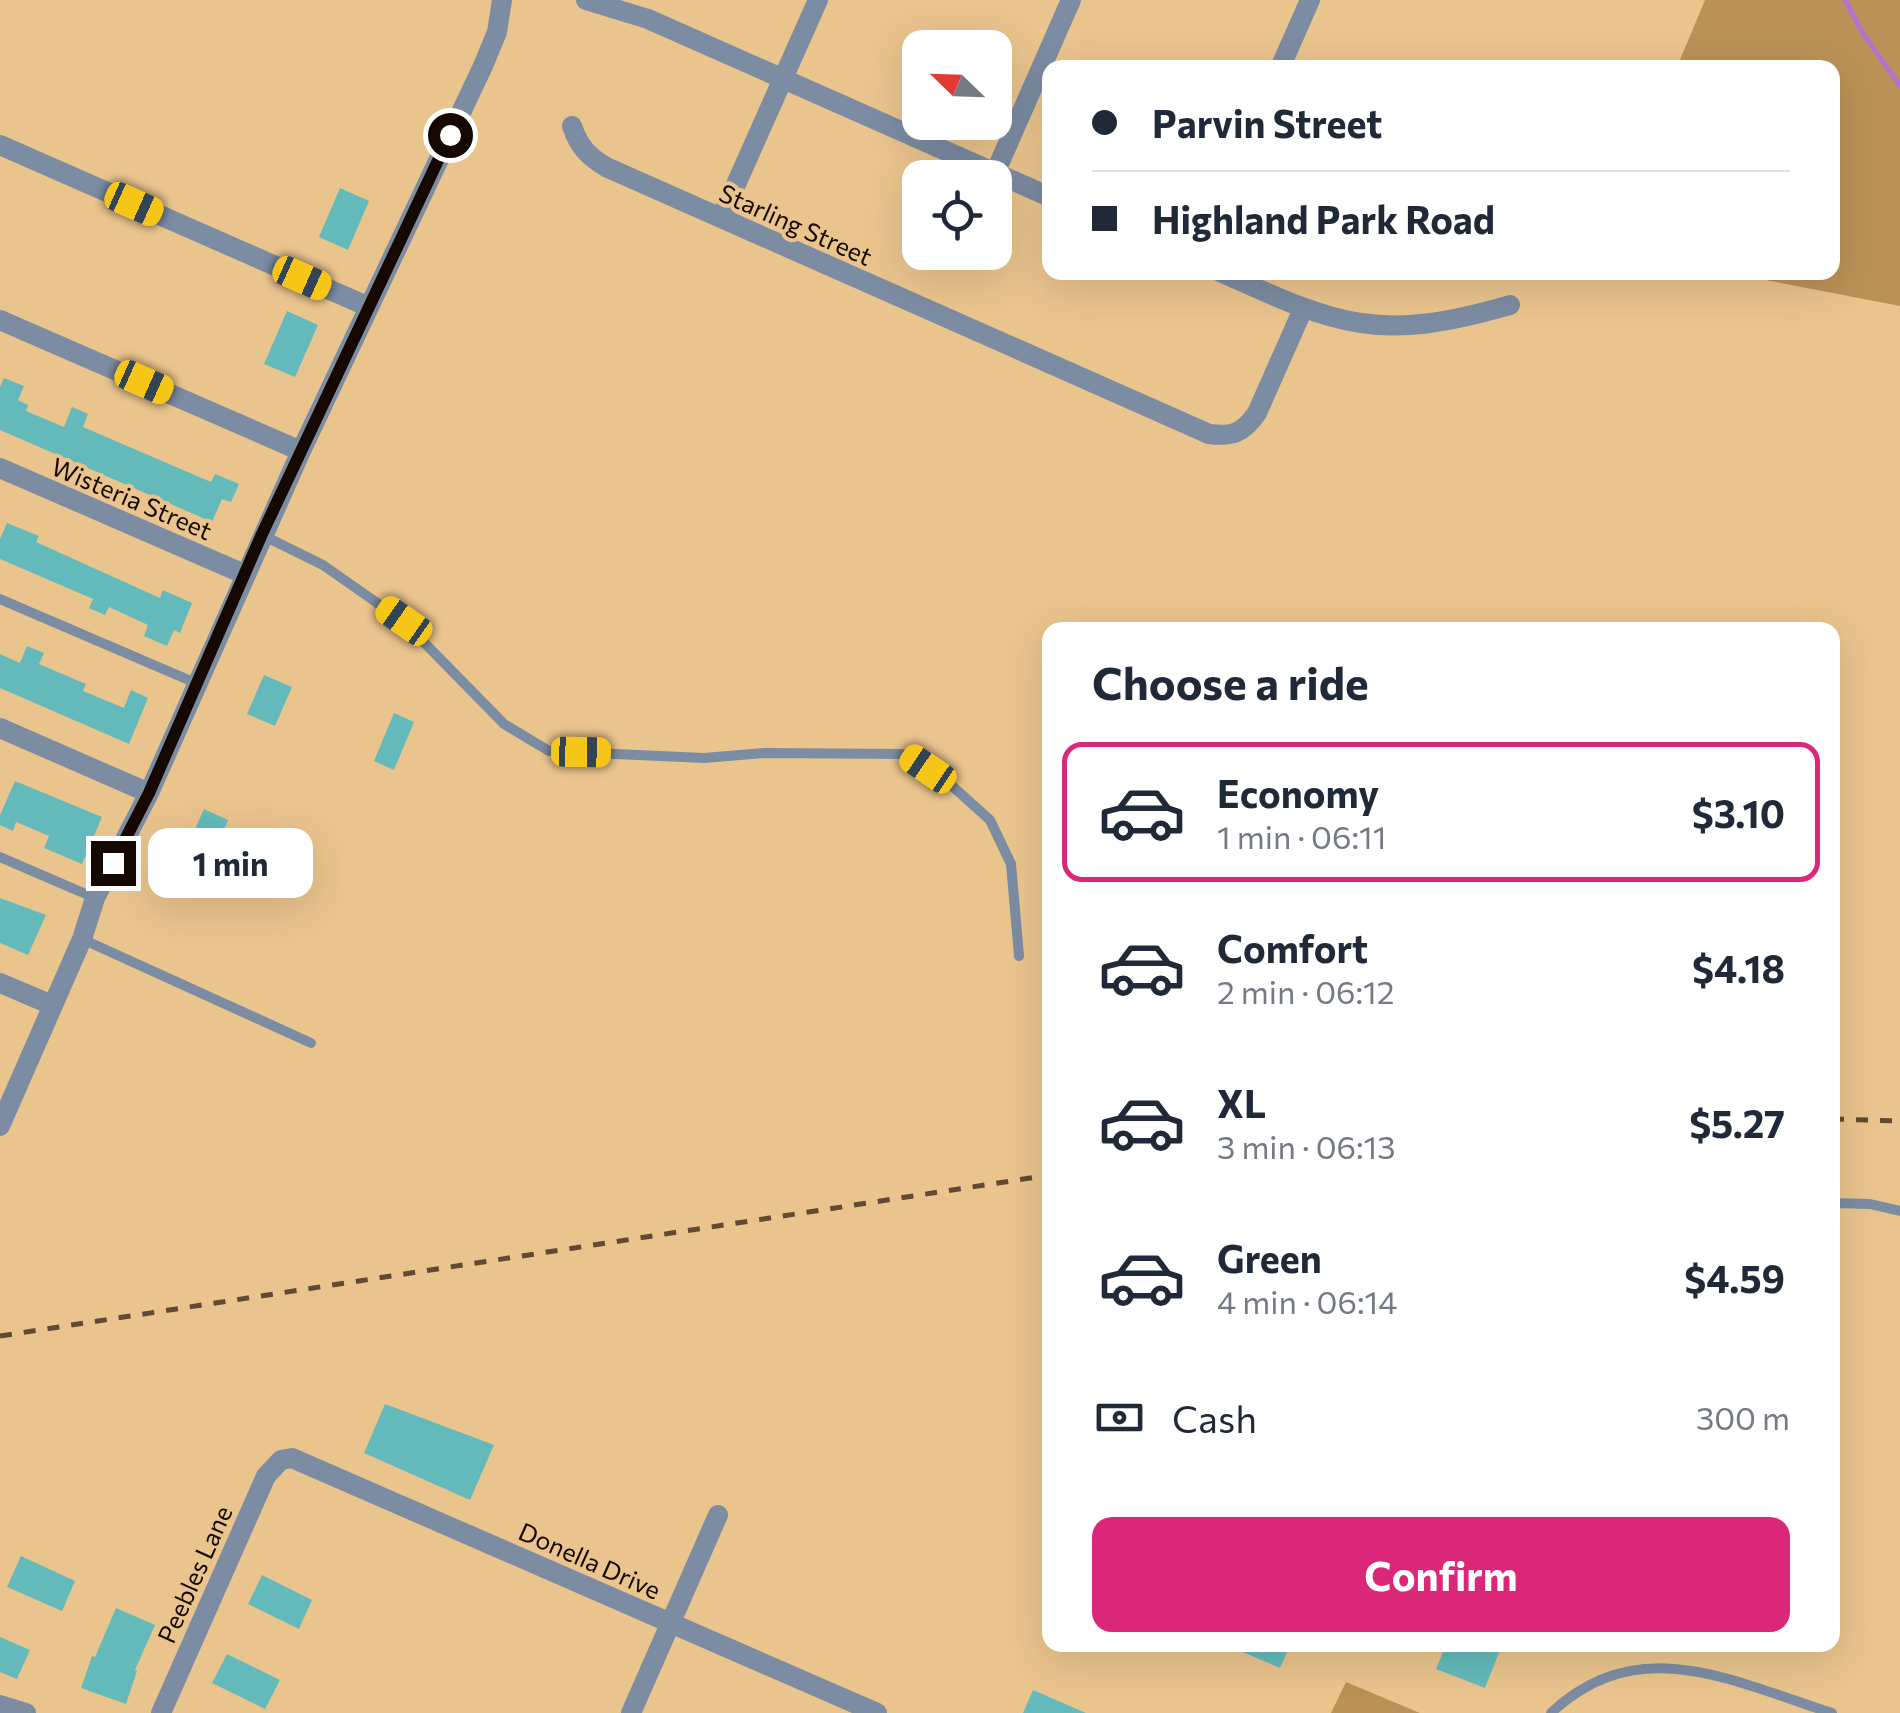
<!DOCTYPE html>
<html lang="en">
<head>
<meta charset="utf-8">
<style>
  :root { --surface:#fff; --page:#f2f2f3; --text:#1f2937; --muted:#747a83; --line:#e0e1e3; --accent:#db2777 }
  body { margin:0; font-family:Commissioner,sans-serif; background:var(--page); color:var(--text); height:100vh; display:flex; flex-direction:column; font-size:38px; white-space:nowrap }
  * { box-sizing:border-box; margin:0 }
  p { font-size:32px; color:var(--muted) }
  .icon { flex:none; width:55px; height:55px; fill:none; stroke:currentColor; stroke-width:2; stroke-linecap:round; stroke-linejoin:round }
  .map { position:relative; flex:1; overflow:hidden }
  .details { position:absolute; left:1042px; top:622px; width:798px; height:1030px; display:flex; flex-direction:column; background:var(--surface); border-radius:20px; box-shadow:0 10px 40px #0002 }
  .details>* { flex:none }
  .guide { position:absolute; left:1042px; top:60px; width:798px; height:220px; border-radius:20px; box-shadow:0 10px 40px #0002; display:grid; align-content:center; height:220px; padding:0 50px; background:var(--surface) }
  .needle { width:65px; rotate:293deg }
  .tools { position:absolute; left:902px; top:30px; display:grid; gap:20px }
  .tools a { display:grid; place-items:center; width:110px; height:110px; border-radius:20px; background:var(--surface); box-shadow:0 10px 40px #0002; font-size:50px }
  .end { position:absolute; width:45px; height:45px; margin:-22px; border:12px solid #150800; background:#fff; box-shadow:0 0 0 5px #fff }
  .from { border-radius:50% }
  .bubble { position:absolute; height:70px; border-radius:20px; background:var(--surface); box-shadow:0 10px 40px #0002; font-size:32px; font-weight:700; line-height:70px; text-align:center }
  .car { position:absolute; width:30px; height:60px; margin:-30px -15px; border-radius:12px; box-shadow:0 0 8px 2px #0007; background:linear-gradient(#f5c518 24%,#345 0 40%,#f5c518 0 76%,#345 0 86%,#f5c518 0) }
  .guide b { display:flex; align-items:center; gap:35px; height:95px; font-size:38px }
  .guide b+b { border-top:2px solid var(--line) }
  .guide i { width:25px; height:25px; background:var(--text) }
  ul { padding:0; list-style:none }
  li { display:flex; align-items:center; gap:30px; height:140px; margin:0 20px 15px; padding:0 30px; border:5px solid transparent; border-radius:20px }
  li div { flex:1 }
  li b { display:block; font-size:38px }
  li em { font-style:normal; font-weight:700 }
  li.current { border-color:var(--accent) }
  li>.icon { width:90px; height:90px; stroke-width:1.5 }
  h2 { padding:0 50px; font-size:45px; line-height:120px }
  .pay { display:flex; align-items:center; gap:25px; height:110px; padding:0 50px; font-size:38px }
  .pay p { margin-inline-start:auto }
  .cta { display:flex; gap:20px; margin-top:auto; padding:20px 50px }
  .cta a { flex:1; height:115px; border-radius:20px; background:var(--accent); color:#fff; font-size:40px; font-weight:700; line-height:115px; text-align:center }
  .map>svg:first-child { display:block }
  .green { fill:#ba9257 }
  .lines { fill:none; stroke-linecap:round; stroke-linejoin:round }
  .stream { stroke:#b372cd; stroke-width:5 }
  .building { fill:#64baba }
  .service { stroke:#7c8ca2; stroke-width:10 }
  .minor { stroke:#7c8ca2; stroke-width:20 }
  .rail { stroke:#604a32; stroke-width:5; stroke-dasharray:12 12; stroke-linecap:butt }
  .route { stroke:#150800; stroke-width:12 }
  .labels { text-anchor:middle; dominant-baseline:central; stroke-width:8; stroke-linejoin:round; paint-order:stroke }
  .street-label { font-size:25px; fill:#150800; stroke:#eac48d }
</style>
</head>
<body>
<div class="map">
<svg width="1900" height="1713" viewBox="0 0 1900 1713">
  <rect width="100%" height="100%" fill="#eac48d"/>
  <path class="green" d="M1705,0H1900V306L1729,273L1832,272V68L1677,67Z
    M1346,1682L1420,1713H1331Z"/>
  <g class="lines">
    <path class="stream" d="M1845,0L1864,35L1900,86"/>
  </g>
  <path class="building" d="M340,188L369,201L348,250L319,237Z
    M287,311L318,325L295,377L264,364Z
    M4,378L24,386L18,400L28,405L26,411L64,427L72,407L88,414L83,427L211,482L215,474L239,484L231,502L222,499L212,522L0,430V387Z
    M7,523L39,536L36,542L160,598L163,590L192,603L180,633L174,630L167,646L144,636L148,625L109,607L105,615L89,608L93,599L0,559V539Z
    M27,646L44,653L39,664L86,684L83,691L124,708L131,690L148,698L129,744L0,688V654L20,663Z
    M264,675L292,687L275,726L247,714Z
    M394,713L414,722L394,770L374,761Z
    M15,781L102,817L82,864L44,848L49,836L16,822L13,831L0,825V815Z
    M204,809L228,820L207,869L182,858Z
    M0,898L46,915L28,955L0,943Z
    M385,1404L494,1445L470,1500L364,1453Z
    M21,1556L75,1581L62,1611L7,1587Z
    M262,1575L312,1600L299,1629L248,1604Z
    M116,1608L155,1625L135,1670L137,1671L126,1704L81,1688L92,1656L95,1657Z
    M0,1637L30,1650L17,1679L0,1672Z
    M1226,1645H1290L1280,1668Z
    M1446,1645H1502L1485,1688L1436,1669Z
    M227,1654L280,1680L265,1709L212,1683Z
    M1033,1690L1086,1713H1023Z"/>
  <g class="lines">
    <path class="service" d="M262,535L323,565L403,621L504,724L549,751L704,758L765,753L904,754L951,785L990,820L1011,864L1019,956
      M0,599L198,684
      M0,857L95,898
      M82,939L311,1043
      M1832,1203L1870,1204L1900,1211
      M1551,1713C1638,1630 1734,1682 1832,1713"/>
    <path class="minor" d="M586,0L648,19L1050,197
      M1280,68L1310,0
      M572,126C579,147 588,156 606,167L1209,434C1233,437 1243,433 1257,413L1303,309
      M0,145L369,307
      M995,173L1071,0
      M721,218L818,0
      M1220,272C1340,326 1379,343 1510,305
      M0,320L301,451L149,793L95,898L82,939L0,1126
      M301,451L483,66L497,32L502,0
      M0,468L244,574
      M0,728L149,793
      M0,983L52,1005
      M0,1705L26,1713
      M161,1713L266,1476L281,1460L292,1458L877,1713
      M631,1713L718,1515"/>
    <path class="rail" d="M1832,1119L1900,1121
      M0,1336L1050,1175"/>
  </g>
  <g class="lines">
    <path class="route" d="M113,863L149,793L262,534L450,135"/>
  </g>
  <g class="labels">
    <g class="street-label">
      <text transform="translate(796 224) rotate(24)">Starling Street</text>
      <text transform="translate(132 498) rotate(23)">Wisteria Street</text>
      <text transform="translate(590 1560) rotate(24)">Donella Drive</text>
      <text transform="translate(194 1574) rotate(-66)">Peebles Lane</text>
    </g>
  </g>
</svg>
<div class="tools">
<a><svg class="needle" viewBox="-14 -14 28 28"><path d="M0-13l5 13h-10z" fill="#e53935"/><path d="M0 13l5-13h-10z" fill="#747a83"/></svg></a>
<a><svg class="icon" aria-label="locate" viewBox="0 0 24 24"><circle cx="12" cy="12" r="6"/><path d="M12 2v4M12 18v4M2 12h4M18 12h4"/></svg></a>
</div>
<i class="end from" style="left:450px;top:135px"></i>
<i class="end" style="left:113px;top:863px"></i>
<div class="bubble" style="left:148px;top:828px;width:165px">1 min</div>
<i class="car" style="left:134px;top:204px;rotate:114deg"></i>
<i class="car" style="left:302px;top:278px;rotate:114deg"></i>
<i class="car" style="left:144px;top:382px;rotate:114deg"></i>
<i class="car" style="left:404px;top:621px;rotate:305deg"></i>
<i class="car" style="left:581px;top:752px;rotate:91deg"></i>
<i class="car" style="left:928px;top:769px;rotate:304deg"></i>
<div class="guide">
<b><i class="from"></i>Parvin Street</b>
<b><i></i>Highland Park Road</b>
</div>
<section class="details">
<h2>Choose a ride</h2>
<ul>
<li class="current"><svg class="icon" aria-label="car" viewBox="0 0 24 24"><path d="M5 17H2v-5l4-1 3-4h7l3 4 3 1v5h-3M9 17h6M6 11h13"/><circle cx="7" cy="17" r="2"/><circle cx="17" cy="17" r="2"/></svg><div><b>Economy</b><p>1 min · 06:11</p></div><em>$3.10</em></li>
<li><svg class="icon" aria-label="car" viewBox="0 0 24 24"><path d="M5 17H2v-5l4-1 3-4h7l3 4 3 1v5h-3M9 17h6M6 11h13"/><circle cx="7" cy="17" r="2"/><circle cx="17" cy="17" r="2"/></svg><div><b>Comfort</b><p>2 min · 06:12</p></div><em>$4.18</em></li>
<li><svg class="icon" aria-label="car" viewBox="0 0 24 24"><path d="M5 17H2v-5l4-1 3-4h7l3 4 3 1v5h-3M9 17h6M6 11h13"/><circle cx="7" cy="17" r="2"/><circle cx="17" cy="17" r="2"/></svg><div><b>XL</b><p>3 min · 06:13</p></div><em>$5.27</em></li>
<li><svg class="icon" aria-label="car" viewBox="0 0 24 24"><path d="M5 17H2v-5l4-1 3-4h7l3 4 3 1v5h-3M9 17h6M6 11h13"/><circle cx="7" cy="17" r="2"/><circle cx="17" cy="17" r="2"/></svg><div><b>Green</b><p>4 min · 06:14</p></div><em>$4.59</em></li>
</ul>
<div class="pay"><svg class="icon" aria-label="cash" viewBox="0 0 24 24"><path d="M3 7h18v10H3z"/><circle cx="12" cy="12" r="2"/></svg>Cash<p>300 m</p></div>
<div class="cta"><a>Confirm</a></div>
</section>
</div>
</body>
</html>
